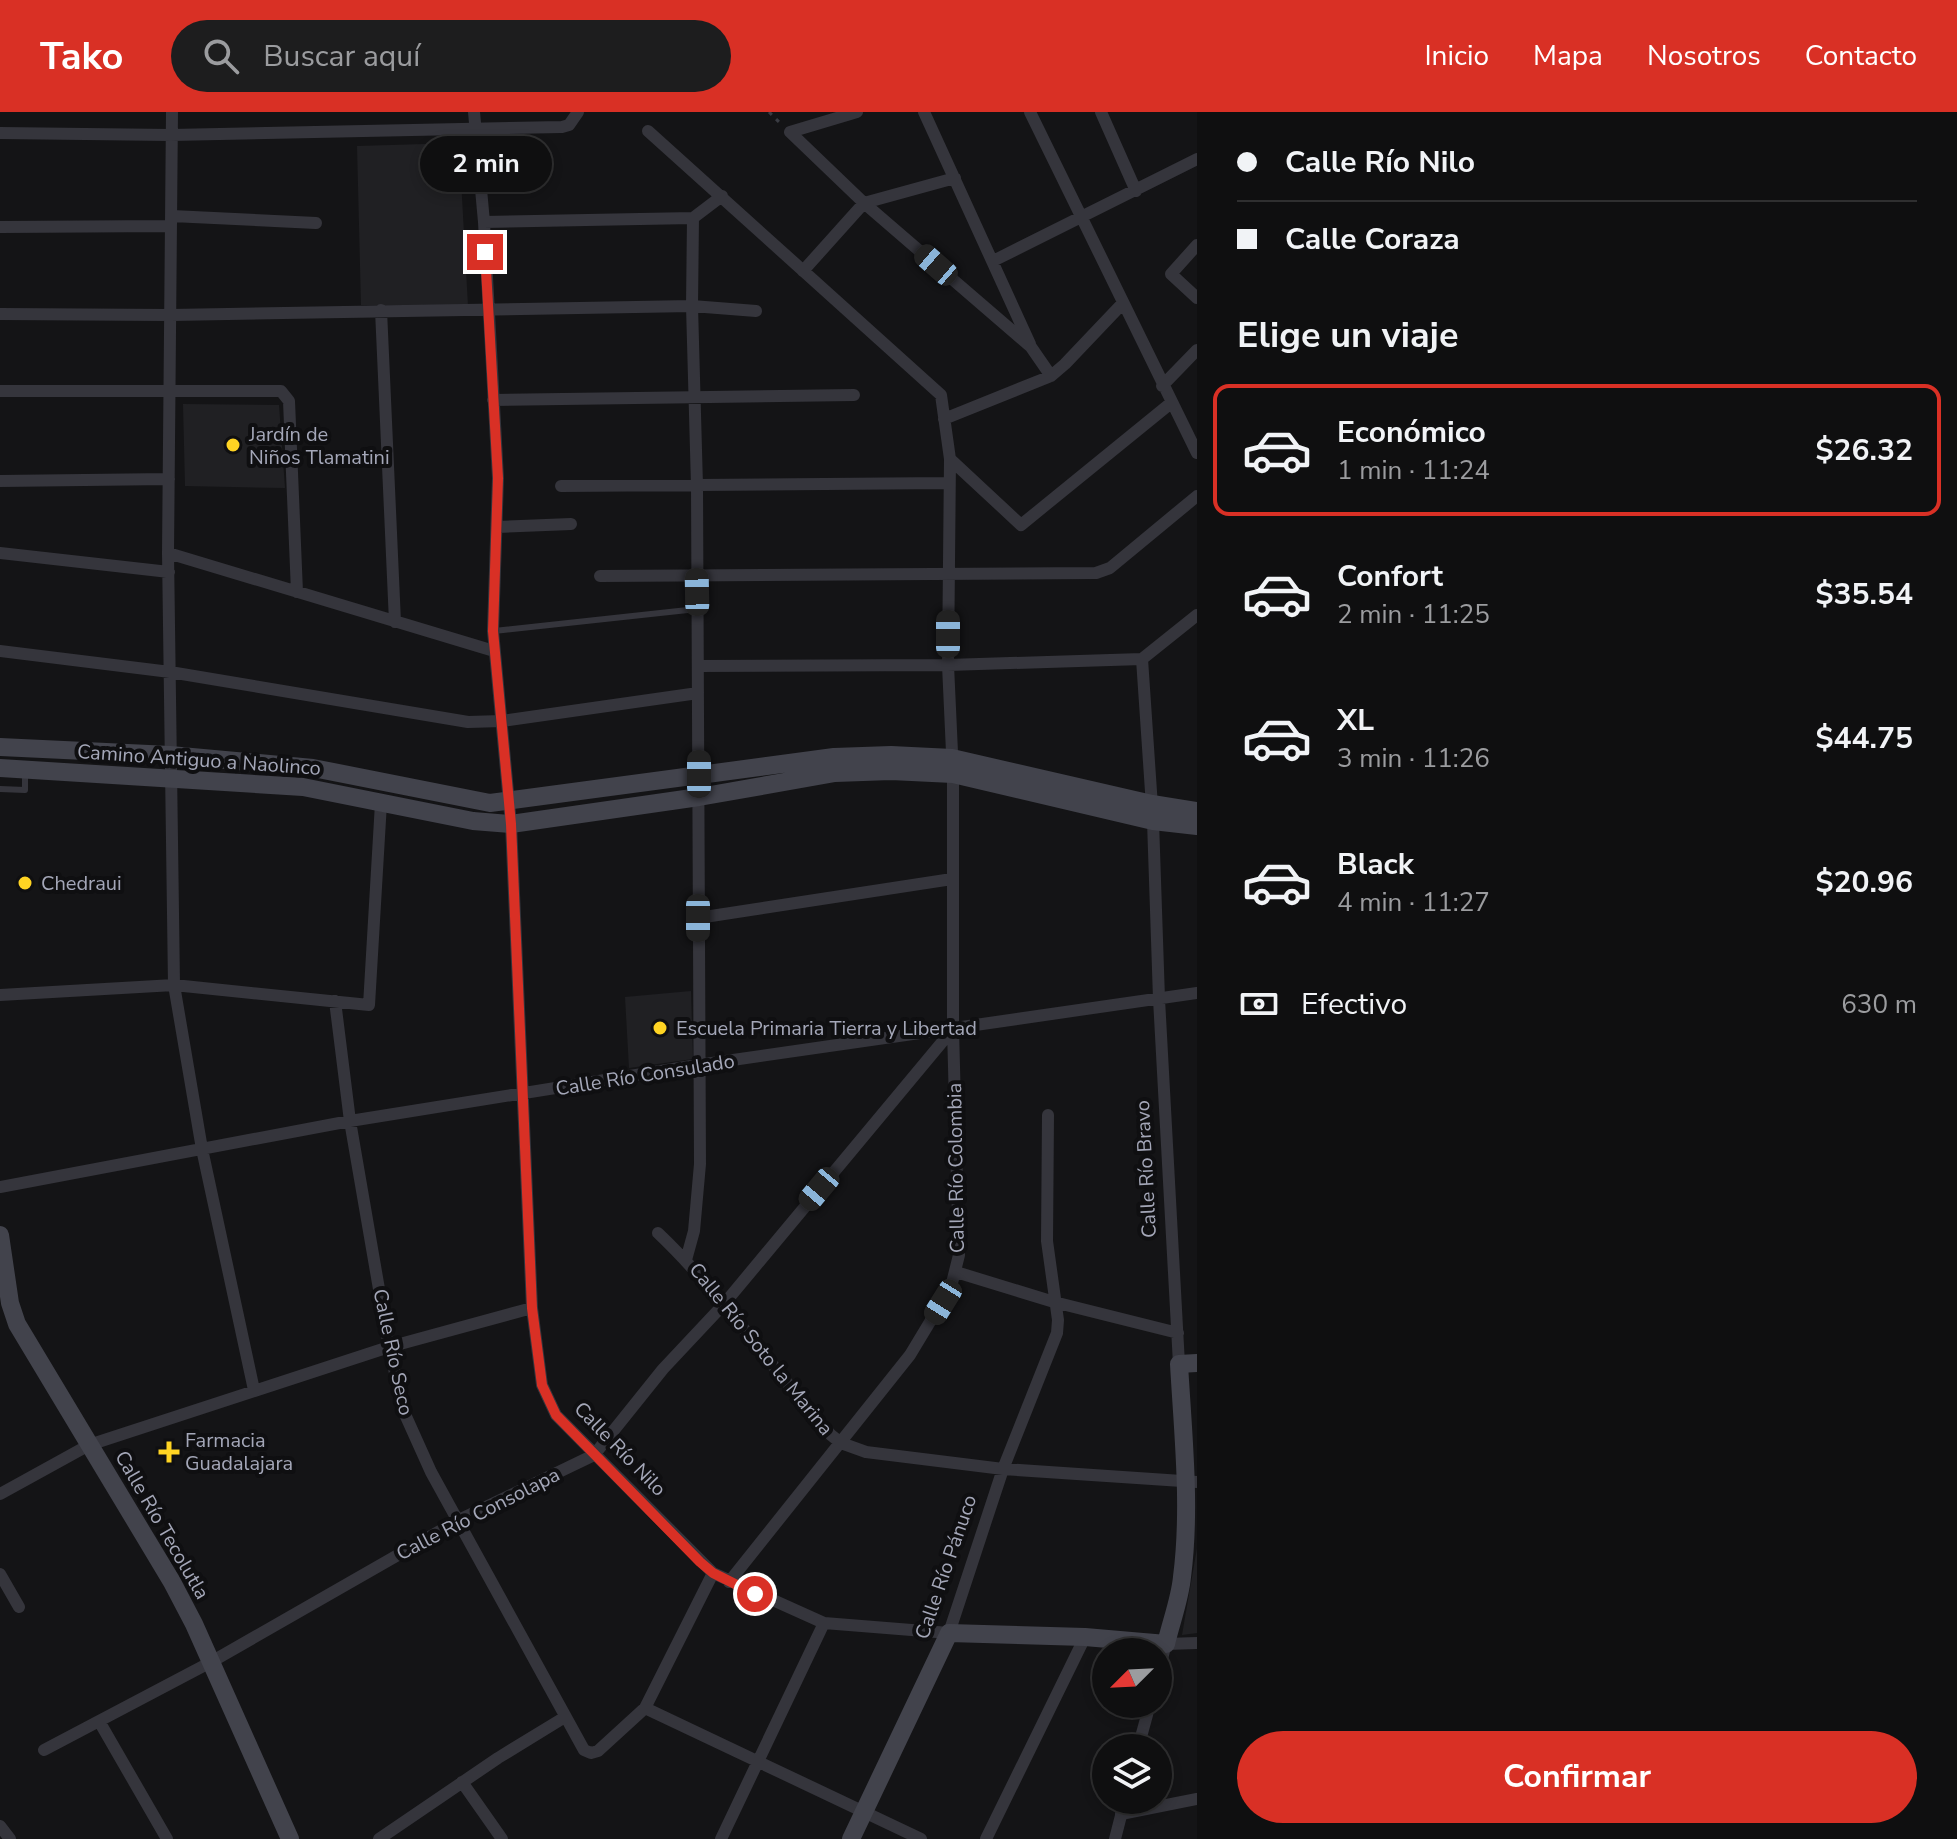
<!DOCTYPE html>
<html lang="es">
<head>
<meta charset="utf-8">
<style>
  :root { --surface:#0f0f10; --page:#1d1d1e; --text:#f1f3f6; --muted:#9b9c9f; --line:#2f2f30; --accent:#d93025 }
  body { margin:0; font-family:"Nunito Sans",sans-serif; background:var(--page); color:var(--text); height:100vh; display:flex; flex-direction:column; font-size:30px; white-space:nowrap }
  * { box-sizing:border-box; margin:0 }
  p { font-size:26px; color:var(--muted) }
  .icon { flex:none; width:44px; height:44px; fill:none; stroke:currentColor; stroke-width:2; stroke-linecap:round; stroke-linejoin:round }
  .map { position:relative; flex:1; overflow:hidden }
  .drawer { display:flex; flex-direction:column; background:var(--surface); width:760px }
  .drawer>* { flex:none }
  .guide { display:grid; align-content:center; height:176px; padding:0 40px; background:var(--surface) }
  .needle { width:52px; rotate:246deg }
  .controls { position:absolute; left:1092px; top:1526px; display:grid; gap:16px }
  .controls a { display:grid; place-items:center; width:80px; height:80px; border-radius:50%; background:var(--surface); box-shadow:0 4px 12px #0003,0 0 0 2px var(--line); font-size:40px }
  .end { position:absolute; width:36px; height:36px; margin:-18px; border:10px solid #d93025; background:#fff; box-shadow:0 0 0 4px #fff }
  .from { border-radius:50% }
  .bubble { position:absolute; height:56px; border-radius:28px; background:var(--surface); box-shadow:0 4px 12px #0003,0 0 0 2px var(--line); font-size:26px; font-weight:700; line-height:56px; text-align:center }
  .car { position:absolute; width:24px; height:48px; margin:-24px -12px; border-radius:10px; box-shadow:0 0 6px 2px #0007; background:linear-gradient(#222 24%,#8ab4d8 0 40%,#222 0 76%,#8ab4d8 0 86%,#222 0) }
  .guide b { display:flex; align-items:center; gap:28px; height:76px; font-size:30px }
  .guide b+b { border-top:2px solid var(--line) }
  .guide i { width:20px; height:20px; background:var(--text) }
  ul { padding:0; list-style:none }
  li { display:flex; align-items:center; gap:24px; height:132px; margin:0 16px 12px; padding:0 24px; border:4px solid transparent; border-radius:16px }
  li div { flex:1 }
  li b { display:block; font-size:30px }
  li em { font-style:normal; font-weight:700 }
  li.on { border-color:var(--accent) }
  li>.icon { width:72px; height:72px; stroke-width:1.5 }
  h2 { padding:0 40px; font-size:36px; line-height:96px }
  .pay { display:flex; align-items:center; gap:20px; height:88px; padding:0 40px; font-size:30px }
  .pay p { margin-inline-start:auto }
  .button { display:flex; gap:16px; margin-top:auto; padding:16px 40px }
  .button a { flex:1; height:92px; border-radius:48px; background:var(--accent); color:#fff; font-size:32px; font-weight:700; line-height:92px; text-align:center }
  header { display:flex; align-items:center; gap:48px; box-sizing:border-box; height:112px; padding:0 40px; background:var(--accent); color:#fff }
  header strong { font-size:38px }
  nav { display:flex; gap:44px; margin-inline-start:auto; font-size:28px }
  .search { width:560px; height:72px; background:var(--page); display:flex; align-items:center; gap:20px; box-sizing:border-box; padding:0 28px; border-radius:44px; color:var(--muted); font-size:30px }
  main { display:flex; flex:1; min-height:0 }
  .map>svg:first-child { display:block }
  .built { fill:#202023 }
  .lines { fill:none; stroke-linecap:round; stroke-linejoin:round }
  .path { stroke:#3a3c43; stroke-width:3; stroke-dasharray:4 6; stroke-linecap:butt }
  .service { stroke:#35353c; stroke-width:6 }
  .minor { stroke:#35353c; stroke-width:12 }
  .secondary { stroke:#42434c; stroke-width:18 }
  .route { stroke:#d93025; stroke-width:10 }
  .poi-dot { fill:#ffd423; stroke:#0f0f11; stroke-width:3 }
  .labels { text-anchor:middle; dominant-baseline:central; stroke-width:8; stroke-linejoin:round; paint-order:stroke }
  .poi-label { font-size:20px; fill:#a4a7b8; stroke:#0f0f11; text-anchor:start }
  .street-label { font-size:20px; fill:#a4a7b8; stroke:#0f0f11 }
</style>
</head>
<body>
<header>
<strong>Tako</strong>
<div class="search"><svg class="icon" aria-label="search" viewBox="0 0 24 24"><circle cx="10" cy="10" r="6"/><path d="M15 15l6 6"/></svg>Buscar aquí</div>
<nav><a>Inicio</a><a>Mapa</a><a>Nosotros</a><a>Contacto</a></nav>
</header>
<main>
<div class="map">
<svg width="1197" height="1727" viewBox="0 0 1197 1727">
  <rect width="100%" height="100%" fill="#141416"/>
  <path class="built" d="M459,31L468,194L361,193L357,34Z
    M183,292L279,293L285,376L185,374Z
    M691,879L693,947L629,956L625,885Z
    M1197,1436V1521L1182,1523Z"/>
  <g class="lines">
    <path class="path" d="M769,0L781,12"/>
    <path class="service" d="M494,519L697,497
      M0,677L25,678V660"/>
    <path class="minor" d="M172,0L168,441L174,873L202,1037L254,1278
      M474,0L484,110L498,366L493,519L511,712L532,1196L542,1273L556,1303L713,1461L824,1511L949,1521L1003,1357L1057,1221L1058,1208L1047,1129L1048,1003
      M857,0L790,20L864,91L1031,235L1051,264
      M924,0L1030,232
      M1030,0L1197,341
      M1101,0L1136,79
      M648,19L941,283L950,347L948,553L953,662V917L959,1143L951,1175L910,1243L729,1470
      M0,21L171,23L562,15L569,13L578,0
      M172,104L316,111
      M484,110L693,106L722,84
      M0,115L171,114
      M1197,133L1171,162L1197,186
      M993,149L1197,47
      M803,159L864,91L955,66
      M381,198L395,510
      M0,202L171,203L692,194L756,199
      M1162,274L1197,238
      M0,279H281L289,289L297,480
      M493,288L854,283
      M944,307L1051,264L1065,252L1123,191
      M950,347L1021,413L1171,291
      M0,369L169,367
      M561,374L949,371
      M497,415L571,412
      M0,441L169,460
      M168,441L494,539
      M600,464L1096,461L1110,456L1197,384
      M0,539L170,560L468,610L502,609L698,581
      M1142,547L1153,709L1159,887L1179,1252
      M698,554L948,553L1142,547L1197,503
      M698,806L952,767
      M0,883L174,873L369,893L381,691
      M335,889L350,1009L389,1235L404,1300L431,1360L584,1638L591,1641L598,1639L645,1596L713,1461
      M0,1075L350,1009L698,953L1197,881
      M658,1121C723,1183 772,1257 831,1323L841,1331L866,1340L1003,1357L1197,1370
      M686,1148L694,1119L700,1052L697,374L692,194L693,106
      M956,1160L1054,1190L1178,1221
      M0,1382L89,1333L389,1235L532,1196
      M0,1462L19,1495
      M1158,1561L1166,1532L1197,1531
      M645,1596L921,1727
      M99,1609L167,1727
      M1138,1636L1150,1592
      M44,1638L211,1550L459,1408L594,1343L663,1257L724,1192L953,917
      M462,1670L502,1727
      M1121,1702L1197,1687
      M0,1714L10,1727
      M379,1727L498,1646L565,1605
      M721,1727L824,1511
      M986,1727L1085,1525
      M1115,1727L1125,1688"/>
    <path class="secondary" d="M0,635L170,643L313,656L490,691L834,645L891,643L952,646L1152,692L1197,699
      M0,656L303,675L473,709L511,712L699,685L835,661L891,659L953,662L1153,709L1197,714
      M0,1123L10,1191L17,1212L172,1470L194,1512L290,1727
      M851,1727L949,1521L1085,1525L1166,1532C1171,1510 1180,1487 1182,1465C1191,1395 1183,1323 1179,1252L1197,1251"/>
  </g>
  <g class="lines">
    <path class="route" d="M485,140L498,366L493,519L511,712L532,1196L542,1273L556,1303L700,1450L713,1461L755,1482"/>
  </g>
  <g class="poi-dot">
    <circle cx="233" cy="333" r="8"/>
    <circle cx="25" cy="771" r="8"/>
    <circle cx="660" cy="916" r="8"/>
    <path d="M165 1328h8v8h8v8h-8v8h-8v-8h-8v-8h8z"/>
  </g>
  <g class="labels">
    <g class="poi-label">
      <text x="249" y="322">Jardín de<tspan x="249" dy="23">Niños Tlamatini</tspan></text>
      <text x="41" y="771">Chedraui</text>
      <text x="676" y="916">Escuela Primaria Tierra y Libertad</text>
      <text x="185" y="1328">Farmacia<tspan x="185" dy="23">Guadalajara</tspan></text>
    </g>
    <g class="street-label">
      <text transform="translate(199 648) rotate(4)">Camino Antiguo a Naolinco</text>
      <text transform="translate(645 963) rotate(-9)">Calle Río Consulado</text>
      <text transform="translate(956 1056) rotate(-91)">Calle Río Colombia</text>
      <text transform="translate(1146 1057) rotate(-93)">Calle Río Bravo</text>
      <text transform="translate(761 1237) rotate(51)">Calle Río Soto la Marina</text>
      <text transform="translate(393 1240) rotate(78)">Calle Río Seco</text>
      <text transform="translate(620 1337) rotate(46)">Calle Río Nilo</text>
      <text transform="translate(478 1402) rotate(-27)">Calle Río Consolapa</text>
      <text transform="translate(162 1413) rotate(60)">Calle Río Tecolutla</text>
      <text transform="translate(946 1455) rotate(-71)">Calle Río Pánuco</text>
    </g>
  </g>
</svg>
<div class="controls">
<a><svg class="needle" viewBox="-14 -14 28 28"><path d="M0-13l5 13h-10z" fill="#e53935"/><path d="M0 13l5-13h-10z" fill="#9b9c9f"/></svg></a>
<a><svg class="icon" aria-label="layers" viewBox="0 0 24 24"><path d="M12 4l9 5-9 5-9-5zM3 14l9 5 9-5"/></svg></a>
</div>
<i class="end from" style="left:755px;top:1482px"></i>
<i class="end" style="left:485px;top:140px"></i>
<div class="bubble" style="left:420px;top:24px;width:132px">2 min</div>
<i class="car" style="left:936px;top:153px;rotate:311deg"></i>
<i class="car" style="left:697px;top:480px;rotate:359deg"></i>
<i class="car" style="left:948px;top:522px;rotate:0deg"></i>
<i class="car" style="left:699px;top:662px;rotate:0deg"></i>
<i class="car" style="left:698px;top:806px;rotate:180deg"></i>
<i class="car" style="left:819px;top:1077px;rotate:220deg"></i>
<i class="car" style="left:943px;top:1190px;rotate:212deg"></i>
</div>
<section class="drawer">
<div class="guide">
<b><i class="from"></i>Calle Río Nilo</b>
<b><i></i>Calle Coraza</b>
</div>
<h2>Elige un viaje</h2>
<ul>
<li class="on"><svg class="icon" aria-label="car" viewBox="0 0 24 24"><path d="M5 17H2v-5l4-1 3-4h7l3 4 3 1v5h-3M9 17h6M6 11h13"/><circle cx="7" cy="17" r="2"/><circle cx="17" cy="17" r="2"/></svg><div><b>Económico</b><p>1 min · 11:24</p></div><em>$26.32</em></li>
<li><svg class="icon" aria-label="car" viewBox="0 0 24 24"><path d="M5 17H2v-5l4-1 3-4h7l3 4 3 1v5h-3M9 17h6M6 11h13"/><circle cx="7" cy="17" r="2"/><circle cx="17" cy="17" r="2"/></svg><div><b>Confort</b><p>2 min · 11:25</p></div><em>$35.54</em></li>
<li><svg class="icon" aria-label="car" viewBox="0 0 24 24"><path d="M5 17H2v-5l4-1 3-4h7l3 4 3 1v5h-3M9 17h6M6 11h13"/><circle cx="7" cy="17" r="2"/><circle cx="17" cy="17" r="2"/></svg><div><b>XL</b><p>3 min · 11:26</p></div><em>$44.75</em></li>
<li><svg class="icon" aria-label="car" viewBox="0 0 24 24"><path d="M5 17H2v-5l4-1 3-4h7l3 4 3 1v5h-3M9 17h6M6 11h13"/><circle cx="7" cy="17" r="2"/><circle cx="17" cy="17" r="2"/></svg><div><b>Black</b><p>4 min · 11:27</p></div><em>$20.96</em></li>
</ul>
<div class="pay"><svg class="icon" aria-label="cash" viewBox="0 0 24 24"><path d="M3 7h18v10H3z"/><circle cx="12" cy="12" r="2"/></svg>Efectivo<p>630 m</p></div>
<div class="button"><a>Confirmar</a></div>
</section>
</main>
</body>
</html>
